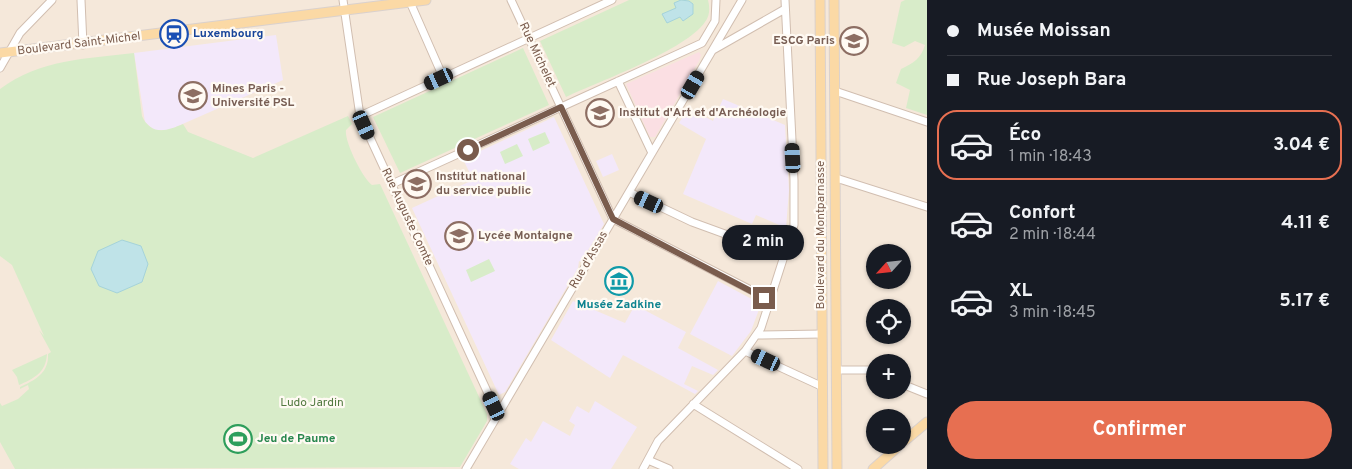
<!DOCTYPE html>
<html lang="fr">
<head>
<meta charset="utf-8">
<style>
  :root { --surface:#171b24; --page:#20242c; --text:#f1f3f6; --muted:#9ea1a6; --line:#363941; --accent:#e76f51 }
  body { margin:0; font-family:Overpass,sans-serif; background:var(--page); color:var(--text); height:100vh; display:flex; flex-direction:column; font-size:19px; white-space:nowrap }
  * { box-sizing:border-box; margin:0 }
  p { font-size:16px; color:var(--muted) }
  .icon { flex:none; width:28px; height:28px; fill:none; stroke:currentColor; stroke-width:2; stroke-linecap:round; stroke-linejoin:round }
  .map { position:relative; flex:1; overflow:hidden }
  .details { display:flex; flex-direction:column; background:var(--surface); width:425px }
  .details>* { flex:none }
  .hud { display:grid; align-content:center; height:110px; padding:0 20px; background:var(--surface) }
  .needle { width:32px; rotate:243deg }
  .controls { position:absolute; left:866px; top:244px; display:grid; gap:10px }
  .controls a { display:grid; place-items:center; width:45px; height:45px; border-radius:50%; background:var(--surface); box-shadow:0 1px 4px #0004; font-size:25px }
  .end { position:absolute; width:22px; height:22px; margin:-11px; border:6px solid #7a5c4d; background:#fff; box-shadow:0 0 0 2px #fff }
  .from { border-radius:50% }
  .bubble { position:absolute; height:35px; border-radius:18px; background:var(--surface); box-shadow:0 1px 4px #0004; font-size:16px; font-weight:700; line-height:35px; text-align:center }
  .car { position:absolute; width:15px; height:30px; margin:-15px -8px; border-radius:6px; box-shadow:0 0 4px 1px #0007; background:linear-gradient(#222 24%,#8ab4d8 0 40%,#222 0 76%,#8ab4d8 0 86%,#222 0) }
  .hud b { display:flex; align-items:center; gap:18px; height:48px; font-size:19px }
  .hud b+b { border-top:1px solid var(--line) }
  .hud i { width:12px; height:12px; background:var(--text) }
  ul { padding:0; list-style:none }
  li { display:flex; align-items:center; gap:15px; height:70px; margin:0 10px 8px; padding:0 10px; border:2px solid transparent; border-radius:20px }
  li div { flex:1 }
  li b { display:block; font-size:19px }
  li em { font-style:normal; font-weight:700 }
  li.current { border-color:var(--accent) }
  li>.icon { width:45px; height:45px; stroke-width:1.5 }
  .button { display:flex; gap:10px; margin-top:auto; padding:10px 20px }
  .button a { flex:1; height:58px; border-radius:30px; background:var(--accent); color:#fff; font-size:20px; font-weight:700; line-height:58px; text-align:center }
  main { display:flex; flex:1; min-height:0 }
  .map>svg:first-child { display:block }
  .residential { fill:#f5e8da; fill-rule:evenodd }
  .education { fill:#f3e8fa }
  .medical { fill:#fbdfe3 }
  .green { fill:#d8ecc9 }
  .water { fill:#bfe3e8; stroke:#a5d3da }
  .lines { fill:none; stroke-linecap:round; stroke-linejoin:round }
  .minor-casing { stroke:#d1beb0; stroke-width:9 }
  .major-casing { stroke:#dad1cd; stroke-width:11 }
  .minor { stroke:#fff; stroke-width:7 }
  .major { stroke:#fbd9a5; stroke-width:9 }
  .route { stroke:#7a5c4d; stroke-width:6 }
  .labels { text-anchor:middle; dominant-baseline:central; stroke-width:4.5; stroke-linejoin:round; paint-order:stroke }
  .transit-label { font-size:12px; font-weight:bold; fill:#164399; stroke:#fffaf3; text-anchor:start }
  .education-label { font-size:12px; font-weight:bold; fill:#785e54; stroke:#fffaf3; text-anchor:start }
  .street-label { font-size:12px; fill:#7a5c4d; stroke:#fffaf3 }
  .culture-label { font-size:12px; font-weight:bold; fill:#0d838f; stroke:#fffaf3 }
  .park-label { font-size:12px; fill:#537a41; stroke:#fffaf3 }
  .leisure-label { font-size:12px; font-weight:bold; fill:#27864d; stroke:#fffaf3; text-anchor:start }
</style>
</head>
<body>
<main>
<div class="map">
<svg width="927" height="469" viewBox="0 0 927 469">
  <rect width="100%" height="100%" fill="#fdf6ec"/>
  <path class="residential" d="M0,0H927V469H0ZM875,252H902V280H875ZM875,308H902V335H875ZM875,362H902V390H875ZM875,418H902V445H875Z"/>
  <path class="education" d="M276,35L283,80L169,130H154L145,122L134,53Z
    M723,99L785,125L789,190L786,228L756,215L752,224L683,194L706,139L679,123L688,108L713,121Z
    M554,117L604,224L581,262L579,261L578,268L505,392L499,395L412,208L473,180L463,159Z
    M612,154L619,170L603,177L596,161Z
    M718,281L761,304L751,331L732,356L690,334Z
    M573,301L625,323L635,305L686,332L678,348L718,370L713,375L692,366L684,384L698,391L695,394L623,355L610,378L551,340Z
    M595,401L637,427L611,469H519L510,464L526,438L531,442L543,421L570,436L575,425L569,421L577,406L589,413Z"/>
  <path class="medical" d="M699,52L701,55L699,61L655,137H650L626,84Z"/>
  <path class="green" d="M629,0H708C710,8 710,15 705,22C686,50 600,81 566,97L540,41Z
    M905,0H927V115L906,108L910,90L896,83L901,69C914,63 921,58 925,45L915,41L904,47L892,43L901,2Z
    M523,48L549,105L400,173L373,117Z
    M134,53L142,116C151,136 167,131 183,124L188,132L253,158L348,116L352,124L346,130C344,141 363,179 372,185L380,184L487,414V421L460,467L15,469L0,442V403L2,406L18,399L29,389L28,385L20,389V387C35,380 49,373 48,354L51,352L39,330L44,336L12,265L0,256V89C41,59 85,59 134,53Z
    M545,132L550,143L533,151L528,139Z
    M517,144L523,156L505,164L500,152Z
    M489,259L495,271L471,282L466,270Z
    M47,354C46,374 32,379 19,385L17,377L12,370Z"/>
  <path class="water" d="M681,0L689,1L693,4V14L683,21L680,17L667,23L662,14L676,8L674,3Z
    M122,240L141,246L148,264L142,282L117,293L99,286L91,269L98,251Z"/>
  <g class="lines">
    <defs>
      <path id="minor" d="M81,0L83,45
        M343,0L360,116L498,415
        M511,0L613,219
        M410,2L443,77
        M713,50L785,9
        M0,68L20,33L52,0
        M618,81L652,153
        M835,91L927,122
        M360,116L612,0
        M836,178L927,207
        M392,184L702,43L715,21L716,0
        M629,192L692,222L785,256
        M613,219L770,300
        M757,335L822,334
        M745,351L823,387
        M837,370H869L875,373
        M902,384L927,394
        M693,404L798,469
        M648,460L669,469
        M466,469L742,0
        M643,469L658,441L745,351L761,328L794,225V180L785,0"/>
      <path id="major" d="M820,0L823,469
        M834,0L837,469
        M0,53L426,0
        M902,443L927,422
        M873,469L900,445"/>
    </defs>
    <use href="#minor" class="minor-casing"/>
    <use href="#major" class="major-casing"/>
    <use href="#minor" class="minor"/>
    <use href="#major" class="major"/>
  </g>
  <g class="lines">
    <path class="route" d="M468,150L561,107L613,219L764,298"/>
  </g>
  <defs>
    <symbol id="station-ring" viewBox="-11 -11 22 22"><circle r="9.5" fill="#fffaf3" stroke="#1a4fb4" stroke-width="1.5"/><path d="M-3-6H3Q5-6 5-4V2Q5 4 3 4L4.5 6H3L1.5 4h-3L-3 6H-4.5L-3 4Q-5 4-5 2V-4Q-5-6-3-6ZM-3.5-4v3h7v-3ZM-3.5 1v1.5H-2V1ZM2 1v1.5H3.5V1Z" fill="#1a4fb4"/></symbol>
    <symbol id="university-ring" viewBox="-11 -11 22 22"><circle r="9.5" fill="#fffaf3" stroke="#8d6e63" stroke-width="1.5"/><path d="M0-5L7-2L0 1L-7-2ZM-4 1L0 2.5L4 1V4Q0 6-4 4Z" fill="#8d6e63"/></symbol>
    <symbol id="school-ring" viewBox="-11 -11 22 22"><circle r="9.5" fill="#fffaf3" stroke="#8d6e63" stroke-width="1.5"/><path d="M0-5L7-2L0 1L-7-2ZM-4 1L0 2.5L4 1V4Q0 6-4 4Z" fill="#8d6e63"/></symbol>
    <symbol id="museum-ring" viewBox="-11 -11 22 22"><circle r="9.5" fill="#fffaf3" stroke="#0f9aa8" stroke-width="1.5"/><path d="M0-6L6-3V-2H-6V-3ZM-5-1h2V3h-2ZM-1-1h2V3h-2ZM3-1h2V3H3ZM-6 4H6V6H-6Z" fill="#0f9aa8"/></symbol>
    <symbol id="stadium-ring" viewBox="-11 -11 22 22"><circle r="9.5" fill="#fffaf3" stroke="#2e9e5b" stroke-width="1.5"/><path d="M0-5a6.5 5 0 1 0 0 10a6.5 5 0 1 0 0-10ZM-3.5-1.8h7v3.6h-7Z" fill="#2e9e5b"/></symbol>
  </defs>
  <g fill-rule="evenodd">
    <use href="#station-ring" x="158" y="18" width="32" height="32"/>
    <use href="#university-ring" x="838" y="25" width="32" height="32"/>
    <use href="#university-ring" x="177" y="80" width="32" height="32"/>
    <use href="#university-ring" x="584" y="97" width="32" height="32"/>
    <use href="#university-ring" x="401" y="168" width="32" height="32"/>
    <use href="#school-ring" x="443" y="220" width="32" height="32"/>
    <use href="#museum-ring" x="603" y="265" width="32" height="32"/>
    <use href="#stadium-ring" x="222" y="423" width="32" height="32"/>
  </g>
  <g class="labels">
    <g class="transit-label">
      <text x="193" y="34">Luxembourg</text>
    </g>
    <g class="education-label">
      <text x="835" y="41" text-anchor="end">ESCG Paris</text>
      <text x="212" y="89">Mines Paris -<tspan x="212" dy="14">Université PSL</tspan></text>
      <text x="619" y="113">Institut d'Art et d'Archéologie</text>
      <text x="436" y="177">Institut national<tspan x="436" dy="14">du service public</tspan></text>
      <text x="478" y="236">Lycée Montaigne</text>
    </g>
    <g class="street-label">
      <text transform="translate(79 44) rotate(-7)">Boulevard Saint-Michel</text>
      <text transform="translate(537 55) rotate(65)">Rue Michelet</text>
      <text transform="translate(407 217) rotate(65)">Rue Auguste Comte</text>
      <text transform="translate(821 235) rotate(-90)">Boulevard du Montparnasse</text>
      <text transform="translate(589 260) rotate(-60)">Rue d'Assas</text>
    </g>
    <g class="culture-label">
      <text x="619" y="305">Musée Zadkine</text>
    </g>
    <g class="park-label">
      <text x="312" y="403">Ludo Jardin</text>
    </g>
    <g class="leisure-label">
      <text x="257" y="439">Jeu de Paume</text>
    </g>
  </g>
</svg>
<div class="controls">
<a><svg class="needle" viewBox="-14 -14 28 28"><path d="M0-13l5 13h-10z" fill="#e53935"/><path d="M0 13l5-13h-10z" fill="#9ea1a6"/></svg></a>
<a><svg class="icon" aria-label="locate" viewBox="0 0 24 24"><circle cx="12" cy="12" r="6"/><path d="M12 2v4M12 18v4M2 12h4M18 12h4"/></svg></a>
<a>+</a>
<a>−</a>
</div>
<i class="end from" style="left:468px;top:150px"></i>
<i class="end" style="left:764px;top:298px"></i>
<div class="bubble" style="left:722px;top:225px;width:82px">2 min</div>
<i class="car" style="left:439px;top:79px;rotate:245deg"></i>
<i class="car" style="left:693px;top:85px;rotate:30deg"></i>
<i class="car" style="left:364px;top:125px;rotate:156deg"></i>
<i class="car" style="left:793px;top:158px;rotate:357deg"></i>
<i class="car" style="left:649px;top:202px;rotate:295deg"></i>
<i class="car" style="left:766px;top:360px;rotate:295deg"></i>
<i class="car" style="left:494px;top:406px;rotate:335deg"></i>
</div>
<section class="details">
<div class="hud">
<b><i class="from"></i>Musée Moissan</b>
<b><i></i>Rue Joseph Bara</b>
</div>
<ul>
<li class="current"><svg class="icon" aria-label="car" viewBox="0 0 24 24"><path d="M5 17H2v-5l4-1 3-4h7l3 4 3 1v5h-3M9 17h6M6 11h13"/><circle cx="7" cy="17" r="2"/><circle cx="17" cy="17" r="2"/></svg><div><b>Éco</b><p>1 min · 18:43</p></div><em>3.04 €</em></li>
<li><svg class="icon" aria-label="car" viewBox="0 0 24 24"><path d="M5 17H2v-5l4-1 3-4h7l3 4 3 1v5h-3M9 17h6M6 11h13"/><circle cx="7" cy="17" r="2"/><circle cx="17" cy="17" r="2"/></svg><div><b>Confort</b><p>2 min · 18:44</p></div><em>4.11 €</em></li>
<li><svg class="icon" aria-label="car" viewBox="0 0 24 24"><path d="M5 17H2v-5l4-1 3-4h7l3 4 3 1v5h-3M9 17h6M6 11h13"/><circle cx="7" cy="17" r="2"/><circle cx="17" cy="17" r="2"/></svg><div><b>XL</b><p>3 min · 18:45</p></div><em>5.17 €</em></li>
</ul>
<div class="button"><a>Confirmer</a></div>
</section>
</main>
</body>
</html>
